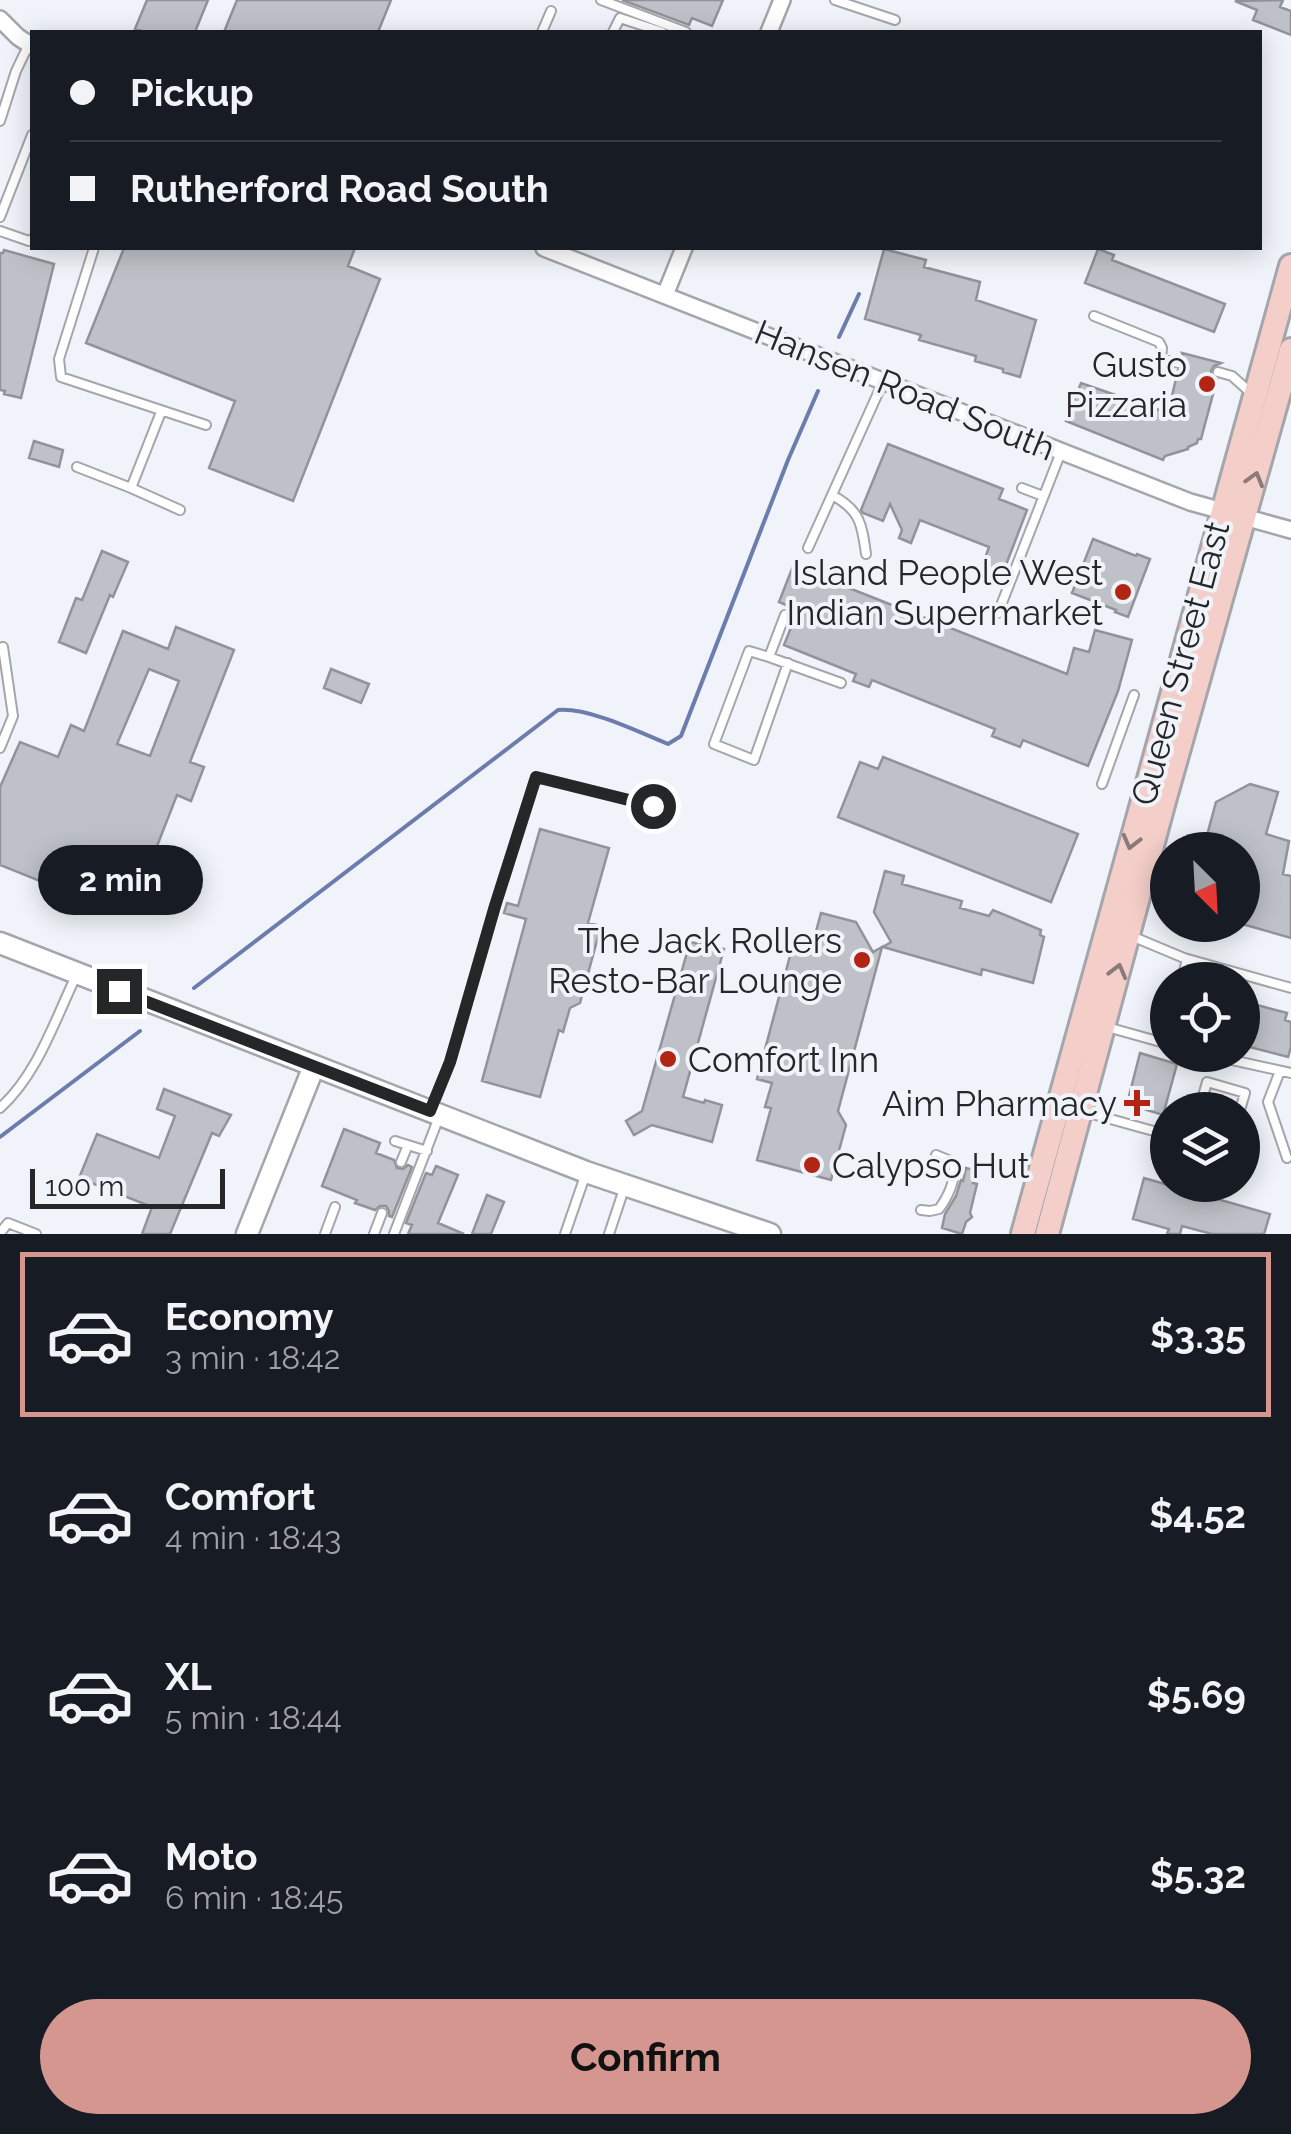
<!DOCTYPE html>
<html lang="en">
<head>
<meta charset="utf-8">
<style>
  :root { --surface:#171b24; --page:#20242c; --text:#f1f3f6; --muted:#9ea1a6; --line:#363941; --accent:#d59690 }
  body { margin:0; font-family:Raleway,sans-serif; background:var(--page); color:var(--text); height:100vh; display:flex; flex-direction:column; font-size:38px; white-space:nowrap }
  * { box-sizing:border-box; margin:0 }
  p { font-size:32px; color:var(--muted) }
  .icon { flex:none; width:55px; height:55px; fill:none; stroke:currentColor; stroke-width:2; stroke-linecap:round; stroke-linejoin:round }
  .map { position:relative; height:1234px; overflow:hidden }
  .side { display:flex; flex-direction:column; background:var(--surface); flex:1 }
  .side>* { flex:none }
  .top-card { position:absolute; left:30px; top:30px; width:1232px; height:220px; border-radius:0px; box-shadow:0 5px 25px #0003; display:grid; align-content:center; height:220px; padding:0 40px; background:var(--surface) }
  .needle { width:65px; rotate:156deg }
  .fabs { position:absolute; left:1150px; top:832px; display:grid; gap:20px }
  .fabs a { display:grid; place-items:center; width:110px; height:110px; border-radius:50%; background:var(--surface); box-shadow:0 5px 25px #0003; font-size:50px }
  .scale { position:absolute; left:30px; bottom:25px; width:195px; box-sizing:border-box; padding-left:10px; border:5px solid #252628; border-top:0; font-size:28px; line-height:35px; white-space:nowrap; color:#252628; -webkit-text-stroke:8px #f0f3f9; paint-order:stroke }
  .end { position:absolute; width:45px; height:45px; margin:-22px; border:12px solid #252628; background:#fff; box-shadow:0 0 0 5px #fff }
  .from { border-radius:50% }
  .bubble { position:absolute; height:70px; border-radius:35px; background:var(--surface); box-shadow:0 5px 25px #0003; font-size:32px; font-weight:700; line-height:70px; text-align:center }
  .top-card b { display:flex; align-items:center; gap:35px; height:95px; font-size:38px }
  .top-card b+b { border-top:2px solid var(--line) }
  .top-card i { width:25px; height:25px; background:var(--text) }
  ul { padding:18px 0 0; list-style:none }
  li { display:flex; align-items:center; gap:30px; height:165px; margin:0 20px 15px; padding:0 20px; border:5px solid transparent; border-radius:0px }
  li div { flex:1 }
  li b { display:block; font-size:38px }
  li em { font-style:normal; font-weight:700 }
  li.on { border-color:var(--accent) }
  li>.icon { width:90px; height:90px; stroke-width:1.5 }
  .primary-button { display:flex; gap:20px; margin-top:auto; padding:20px 40px }
  .primary-button a { flex:1; height:115px; border-radius:60px; background:var(--accent); color:#111; font-size:40px; font-weight:700; line-height:115px; text-align:center }
  .map>svg:first-child { display:block }
  .lines { fill:none; stroke-linecap:round; stroke-linejoin:round }
  .stream { stroke:#6c7cad; stroke-width:4 }
  .building { fill:#bec1c7; stroke:#919399; stroke-width:2.5; fill-rule:evenodd }
  .service-casing { stroke:#a4a6ac; stroke-width:12 }
  .minor-casing { stroke:#a4a6ac; stroke-width:20 }
  .tertiary-casing { stroke:#a4a6ac; stroke-width:25 }
  .secondary-casing { stroke:#a4a6ac; stroke-width:28 }
  .service { stroke:#fff; stroke-width:8 }
  .minor { stroke:#fff; stroke-width:15 }
  .tertiary { stroke:#fff; stroke-width:20 }
  .secondary { stroke:#f4cec9; stroke-width:22 }
  .oneway { stroke:#8c7a78 }
  .route { stroke:#252628; stroke-width:12 }
  .poi-dot { fill:#b22413; stroke:#f0f3f9; stroke-width:4 }
  .labels { text-anchor:middle; dominant-baseline:central; stroke-width:8; stroke-linejoin:round; paint-order:stroke }
  .poi-label { font-size:35px; fill:#252628; stroke:#f0f3f9; text-anchor:end }
  .street-label { font-size:35px; fill:#252628; stroke:#f0f3f9 }
</style>
</head>
<body>
<div class="map">
<svg width="1291" height="1234" viewBox="0 0 1291 1234">
  <rect width="100%" height="100%" fill="#f0f3f9"/>
  <g class="lines">
    <path class="stream" d="M839,337L859,294
      M194,988L558,710C588,707 639,732 668,744L681,736L788,460L818,391
      M0,1137L140,1031"/>
  </g>
  <path class="building" d="M147,0H208L195,32H145L135,29Z
    M237,0H391L378,32H224Z
    M622,0H723L712,26L692,18L689,25Z
    M1283,0L1280,7L1291,11V35L1253,20L1257,10L1235,1Z
    M124,248H355L348,266L380,279L293,501L209,468L235,401L86,343Z
    M884,249L926,260L924,267L980,282L976,300L1036,320L1020,377L1003,372V369L975,361L976,356L919,340L921,335L865,319Z
    M1098,249L1114,255L1112,260L1225,304L1214,332L1085,283Z
    M4,250L54,264L21,398L4,394L5,391L0,390V253H3Z
    M1182,353L1221,363L1214,366L1211,371L1212,376L1217,379L1201,439H1198L1197,443L1188,447V449L1165,456L1163,460L1066,421L1081,383L1168,413L1178,370L1186,366Z
    M34,441L63,450L59,467L29,458Z
    M888,444L1003,489L999,499L1027,510L1001,578L981,570L989,547L920,520L911,543L899,538L902,530L890,504L883,521L863,513L861,510Z
    M1093,539L1136,556L1137,554L1150,559L1128,617L1115,612L1116,610L1072,593Z
    M102,551L128,562L113,597L110,595L86,653L59,642L76,598L82,600Z
    M793,566L1067,674L1074,648L1089,652L1095,630L1132,640L1118,691L1088,766L1023,740L1020,747L992,736L995,729L872,680L869,687L853,681L856,674L784,645L798,610L779,602Z
    M176,627L234,650L190,762L204,767L191,801L177,795L134,905L82,885L77,896L0,865V787L20,742L58,757L71,725L84,731L123,631L168,649ZM149,669L179,681L150,756L117,744Z
    M331,669L369,684L361,703L324,688Z
    M883,757L1078,834L1051,902L838,817L860,762L878,769Z
    M1250,784L1278,792L1266,834L1289,841L1283,874L1291,876V938L1242,924V850H1203L1216,802Z
    M540,829L609,848L588,923L601,926L580,1003L570,1008L563,1032L559,1030L540,1097L482,1081L526,919L504,913L507,903L518,906Z
    M885,871L904,876L902,884L962,901L960,908L989,916L993,910L1041,930L1040,935L1044,937L1033,983L982,969L981,975L883,947L891,942L874,912Z
    M821,913L856,922L873,952L882,947L838,1111L846,1125L831,1180L757,1160L771,1108L765,1107L772,1083L757,1079L794,941L812,946Z
    M690,942L724,949L683,1097L704,1103L705,1100L722,1105L712,1142L652,1125L634,1135L626,1121L642,1111Z
    M1242,1001L1287,1013L1285,1020L1291,1022V1047L1288,1057L1242,1045Z
    M1140,1053L1177,1064L1163,1115L1127,1104Z
    M164,1089L231,1115L219,1136L212,1133L170,1234H142L152,1207L79,1178L97,1134L159,1158L175,1116L157,1109Z
    M344,1129L380,1143L376,1153L394,1160L397,1168L403,1169L408,1165L412,1167L392,1217L389,1216V1211L386,1206H380L375,1210L355,1203L357,1200L322,1186Z
    M436,1166L458,1175L438,1223L464,1234H408L412,1225L406,1223L426,1173L432,1175Z
    M966,1168L977,1171L973,1183L977,1184L970,1213L972,1217L966,1222L962,1234L942,1228L945,1214L956,1196L961,1180L963,1181Z
    M1144,1178L1270,1214L1264,1234H1212L1182,1226L1180,1234H1167L1169,1229L1133,1219Z
    M487,1195L504,1202L491,1234H472Z"/>
  <g class="lines">
    <defs>
      <path id="service" d="M601,0L686,32
        M835,0L895,20
        M542,32L551,11
        M613,32L620,18L662,32
        M0,121L16,71L29,44
        M0,217L32,135
        M0,231L29,241L32,239
        M94,248L59,359L61,377L206,425
        M1094,316L1159,342L1162,348L1161,359L1179,363
        M1218,372L1232,376L1251,393
        M77,467L131,488L161,412
        M131,488L180,510
        M1022,488L1043,496
        M832,495C860,510 862,524 866,554
        M808,548L883,382
        M998,613L1061,452
        M785,615L769,657L841,683
        M769,657L749,651L714,744L754,760L788,663
        M0,748L13,716L3,647
        M1102,784L1134,695
        M1129,935L1184,958L1291,988
        M1182,980L1187,959
        M1107,1027L1168,1044
        M1209,1055L1291,1073
        M1280,1071L1268,1102L1287,1158
        M432,1107L450,1062L495,906L536,777L653,806
        M0,1108C38,1074 55,1019 77,974
        M1199,1110L1207,1082L1245,1093L1240,1110
        M1085,1112L1168,1135
        M395,1141L427,1151
        M401,1162L408,1145
        M921,1210L930,1211L939,1209C949,1195 957,1179 953,1162L936,1155
        M0,1233L8,1223L36,1234
        M325,1234L335,1207
        M374,1234L382,1213
        M394,1234L439,1117
        M565,1234L585,1176
        M609,1234L625,1186"/>
      <path id="minor" d="M0,19L18,37L32,46
        M769,32L782,0
        M544,248L1190,502L1291,530
        M665,295L684,248"/>
      <path id="tertiary" d="M0,943L586,1172L770,1234
        M247,1234L314,1066"/>
      <path id="secondary" d="M1023,1234L1291,266
        M1047,1234L1164,801L1291,350"/>
    </defs>
    <use href="#service" class="service-casing"/>
    <use href="#minor" class="minor-casing"/>
    <use href="#tertiary" class="tertiary-casing"/>
    <use href="#secondary" class="secondary-casing"/>
    <use href="#service" class="service"/>
    <use href="#minor" class="minor"/>
    <use href="#tertiary" class="tertiary"/>
    <use href="#secondary" class="secondary"/>
  </g>
  <defs><path id="oneway-chevron" d="M-2-3.5L2.5 0L-2 3.5" fill="none" stroke-width="1.6" stroke-linecap="round" stroke-linejoin="round" transform="scale(2.5)"/></defs>
  <g class="oneway">
    <use href="#oneway-chevron" transform="translate(1255 479) rotate(-74)"/>
    <use href="#oneway-chevron" transform="translate(1131 842) rotate(105)"/>
    <use href="#oneway-chevron" transform="translate(1118 971) rotate(-75)"/>
  </g>
  <g class="lines">
    <path class="route" d="M119,991L430,1111L450,1062L495,906L536,777L653,806"/>
  </g>
  <g class="poi-dot">
    <circle cx="1207" cy="384" r="10"/>
    <circle cx="1123" cy="592" r="10"/>
    <circle cx="862" cy="960" r="10"/>
    <circle cx="668" cy="1059" r="10"/>
    <path d="M1132 1088h10v10h10v10h-10v10h-10v-10h-10v-10h10z"/>
    <circle cx="812" cy="1165" r="10"/>
  </g>
  <g class="labels">
    <g class="poi-label">
      <text x="1187" y="364">Gusto<tspan x="1187" dy="40">Pizzaria</tspan></text>
      <text x="1103" y="572">Island People West<tspan x="1103" dy="40">Indian Supermarket</tspan></text>
      <text x="842" y="940">The Jack Rollers<tspan x="842" dy="40">Resto-Bar Lounge</tspan></text>
      <text x="688" y="1059" text-anchor="start">Comfort Inn</text>
      <text x="1117" y="1103">Aim Pharmacy</text>
      <text x="832" y="1165" text-anchor="start">Calypso Hut</text>
    </g>
    <g class="street-label">
      <text transform="translate(905 390) rotate(22)">Hansen Road South</text>
      <text transform="translate(1180 663) rotate(-75)">Queen Street East</text>
    </g>
  </g>
</svg>
<div class="fabs">
<a><svg class="needle" viewBox="-14 -14 28 28"><path d="M0-13l5 13h-10z" fill="#e53935"/><path d="M0 13l5-13h-10z" fill="#9ea1a6"/></svg></a>
<a><svg class="icon" aria-label="locate" viewBox="0 0 24 24"><circle cx="12" cy="12" r="6"/><path d="M12 2v4M12 18v4M2 12h4M18 12h4"/></svg></a>
<a><svg class="icon" aria-label="layers" viewBox="0 0 24 24"><path d="M12 4l9 5-9 5-9-5zM3 14l9 5 9-5"/></svg></a>
</div>
<div class="scale">100 m</div>
<i class="end from" style="left:653px;top:806px"></i>
<i class="end" style="left:119px;top:991px"></i>
<div class="bubble" style="left:38px;top:845px;width:165px">2 min</div>
<div class="top-card">
<b><i class="from"></i>Pickup</b>
<b><i></i>Rutherford Road South</b>
</div>
</div>
<section class="side">
<ul>
<li class="on"><svg class="icon" aria-label="car" viewBox="0 0 24 24"><path d="M5 17H2v-5l4-1 3-4h7l3 4 3 1v5h-3M9 17h6M6 11h13"/><circle cx="7" cy="17" r="2"/><circle cx="17" cy="17" r="2"/></svg><div><b>Economy</b><p>3 min · 18:42</p></div><em>$3.35</em></li>
<li><svg class="icon" aria-label="car" viewBox="0 0 24 24"><path d="M5 17H2v-5l4-1 3-4h7l3 4 3 1v5h-3M9 17h6M6 11h13"/><circle cx="7" cy="17" r="2"/><circle cx="17" cy="17" r="2"/></svg><div><b>Comfort</b><p>4 min · 18:43</p></div><em>$4.52</em></li>
<li><svg class="icon" aria-label="car" viewBox="0 0 24 24"><path d="M5 17H2v-5l4-1 3-4h7l3 4 3 1v5h-3M9 17h6M6 11h13"/><circle cx="7" cy="17" r="2"/><circle cx="17" cy="17" r="2"/></svg><div><b>XL</b><p>5 min · 18:44</p></div><em>$5.69</em></li>
<li><svg class="icon" aria-label="car" viewBox="0 0 24 24"><path d="M5 17H2v-5l4-1 3-4h7l3 4 3 1v5h-3M9 17h6M6 11h13"/><circle cx="7" cy="17" r="2"/><circle cx="17" cy="17" r="2"/></svg><div><b>Moto</b><p>6 min · 18:45</p></div><em>$5.32</em></li>
</ul>
<div class="primary-button"><a>Confirm</a></div>
</section>
</body>
</html>
